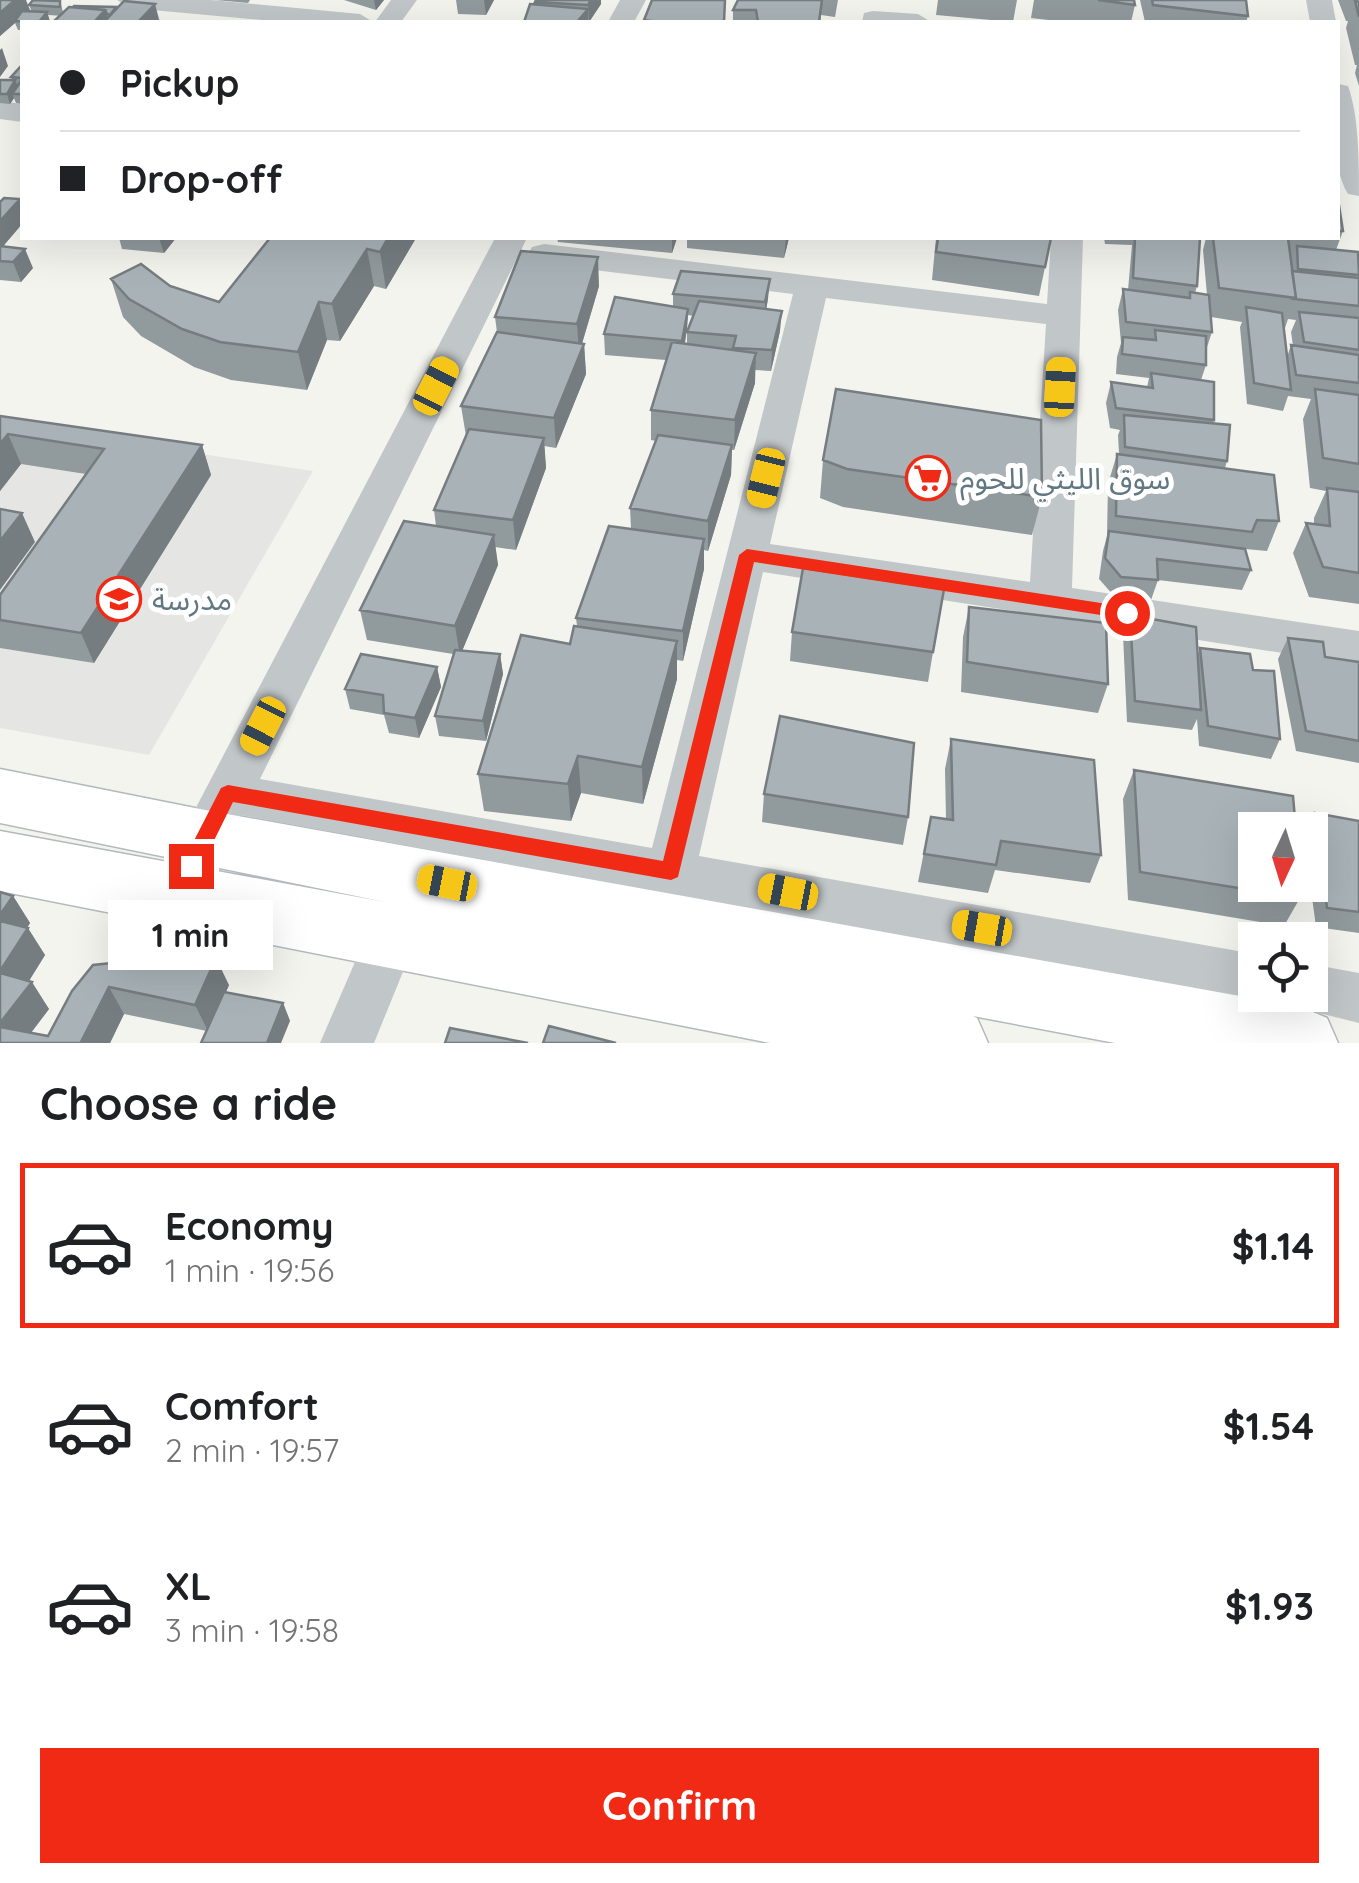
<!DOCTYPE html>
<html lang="en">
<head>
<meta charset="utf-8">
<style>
  :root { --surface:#fff; --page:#f2f2f2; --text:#202124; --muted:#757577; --line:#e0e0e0; --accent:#f02a14 }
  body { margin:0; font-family:Quicksand,"Noto Sans Arabic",sans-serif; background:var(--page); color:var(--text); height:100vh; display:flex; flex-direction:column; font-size:38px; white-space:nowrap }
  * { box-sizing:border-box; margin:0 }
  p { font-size:32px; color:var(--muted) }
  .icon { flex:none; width:55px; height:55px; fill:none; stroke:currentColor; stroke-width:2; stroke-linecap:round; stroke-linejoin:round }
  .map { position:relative; height:1043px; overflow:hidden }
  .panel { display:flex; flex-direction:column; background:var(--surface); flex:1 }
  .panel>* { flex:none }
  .banner { position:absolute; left:20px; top:20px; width:1320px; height:220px; border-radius:0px; box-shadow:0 10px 40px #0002; display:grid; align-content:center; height:220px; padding:0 40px; background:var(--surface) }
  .needle { width:65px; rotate:184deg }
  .buttons { position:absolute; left:1238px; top:812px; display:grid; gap:20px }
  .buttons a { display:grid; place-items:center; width:90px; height:90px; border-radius:0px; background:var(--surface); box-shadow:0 10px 40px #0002; font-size:50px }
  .end { position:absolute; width:45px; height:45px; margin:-22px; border:12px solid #f02a14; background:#fff; box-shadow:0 0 0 5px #fff }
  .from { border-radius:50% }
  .bubble { position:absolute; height:70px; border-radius:0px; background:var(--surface); box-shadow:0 10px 40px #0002; font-size:32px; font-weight:800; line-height:70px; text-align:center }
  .car { position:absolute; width:30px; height:60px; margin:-30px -15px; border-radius:12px; box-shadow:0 0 8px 2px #0007; background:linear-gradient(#f5c518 24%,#345 0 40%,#f5c518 0 76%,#345 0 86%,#f5c518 0) }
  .banner b { display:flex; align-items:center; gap:35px; height:95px; font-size:38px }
  .banner b+b { border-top:2px solid var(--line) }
  .banner i { width:25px; height:25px; background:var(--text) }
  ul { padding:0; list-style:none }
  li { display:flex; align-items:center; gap:30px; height:165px; margin:0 20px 15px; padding:0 20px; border:5px solid transparent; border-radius:0px }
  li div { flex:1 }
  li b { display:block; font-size:38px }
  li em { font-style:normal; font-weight:800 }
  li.on { border-color:var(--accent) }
  li>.icon { width:90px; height:90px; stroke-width:1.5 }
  h2 { padding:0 40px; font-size:45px; line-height:120px }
  .button { display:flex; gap:20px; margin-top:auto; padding:20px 40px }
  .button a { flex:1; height:115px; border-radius:0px; background:var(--accent); color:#fff; font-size:40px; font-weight:800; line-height:115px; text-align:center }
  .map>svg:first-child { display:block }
  .built { fill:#e5e5e3 }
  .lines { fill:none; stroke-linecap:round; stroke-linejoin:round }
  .primary-casing { stroke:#b4b9bc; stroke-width:3 }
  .minor { fill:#c1c6c8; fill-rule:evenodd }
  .primary { fill:#fff; fill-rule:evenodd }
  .wall { fill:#919a9d; fill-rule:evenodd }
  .shaded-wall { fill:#767d80 }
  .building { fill:#a9b3b7; stroke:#767d80; stroke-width:2.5 }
  .route { fill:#f02a14 }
  .labels { text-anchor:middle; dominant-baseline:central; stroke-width:10; stroke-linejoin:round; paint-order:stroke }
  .poi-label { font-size:30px; fill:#617883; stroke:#fff; text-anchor:start }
</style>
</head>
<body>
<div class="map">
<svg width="1359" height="1043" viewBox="0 0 1359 1043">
  <rect width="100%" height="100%" fill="#f4f4ef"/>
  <path class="built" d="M0,423L313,471L149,755L0,728Z"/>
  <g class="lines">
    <defs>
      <path id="primary" d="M0,769L205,810L1301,1007L1327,1018L1338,1043H1115L973,1016L977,1018L988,1043H770L0,891V831L385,902L0,823Z"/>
    </defs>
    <use href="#primary" class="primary-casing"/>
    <path class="minor" d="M117,0H211L360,14L373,22H284L130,8Z
      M391,0H417L401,22H375Z
      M620,0H646L634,22H608Z
      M1306,0H1332L1336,22H1310Z
      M873,11L918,14L931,22H862L864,13Z
      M1338,84L1348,86C1359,116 1359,162 1359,196L1348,194C1330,165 1336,115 1338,84Z
      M0,101L22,104V122L0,119Z
      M495,238H527L260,779L652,848L793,294L544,264L532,261L528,254L532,247L544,244L1047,304L1051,238H1083L1072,588L1359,631V665L763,572L699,856L1255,954V995H1274L1255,1002L689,898L682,914L664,920L646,914L639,898L641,889L241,815L195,910L177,916L159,910L152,894L159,878ZM826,298L1046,324L1030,582L770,544Z
      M392,912L410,918L418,935L374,1043H320L374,918Z
      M1310,964L1359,973V1023L1291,1006L1286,995H1310Z"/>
    <use href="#primary" class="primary"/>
  </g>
  <path class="wall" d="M0,0L32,12L29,5L60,1L63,12L117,9L155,4L160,22L48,15L49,22H22V30H18L15,23L0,36Z
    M215,0H250L248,3Z
    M344,0H384L376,10Z
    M456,0H494L486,15L458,14Z
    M738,0H838L835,17L821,15L820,22H733V10Z
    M938,0H1017L1013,22L936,15Z
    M1034,0H1134L1135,5L1131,22H1066L1031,18Z
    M1140,0H1246L1248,16L1246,22H1145Z
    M1338,0H1359V86L1355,73L1357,65H1355L1346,28L1348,21H1346Z
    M535,2L601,4L589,22H524L535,4Z
    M22,65V104L16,103L14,98L10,104L0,103V80H12L11,77Z
    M20,199L22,206V224L3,246L33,268L21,282L0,280V202Z
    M1338,199L1343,231L1336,250L1359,257V604L1309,597L1293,553L1306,523L1314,524V518L1326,491L1310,488L1303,419L1311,399L1288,396L1283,411L1247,404L1240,327L1242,322L1211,317L1212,332L1206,350V365L1201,380L1214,420L1213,424L1227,461L1225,468L1279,521L1267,551L1245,549L1251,570L1242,590L1158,580L1151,600L1115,597L1099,579L1103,551L1107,536L1108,484L1117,454H1119L1118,435L1120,430L1110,428L1106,403L1111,382L1147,387L1149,378L1116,374L1117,357L1121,343L1118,310L1123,289L1128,290L1132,245L1105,244L1104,238H1200L1197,286L1195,293L1207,295L1203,250L1206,238H1338ZM1288,319L1296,320L1291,332L1293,346L1291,345L1287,357L1284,327L1285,328Z
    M119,238H176L164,253L122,249Z
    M270,238H416L386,289L374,286L340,341L327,340L307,390L231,380L194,367L141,336L123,317L111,279L170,286L219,302Z
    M557,238H677L672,253L558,242Z
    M687,238H789L784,258L687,248Z
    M936,238H1051L1039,296L932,280Z
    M599,286L582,344H584L586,374L556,448L544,446L546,468L516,550L495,547L498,565L462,651L500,654L503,674L486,741L439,736L435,716L453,654L367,640L360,610L436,526L434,510L466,436L461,406L497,332L495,317Z
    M673,294L768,299L766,309L780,331L771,371L755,370V383L734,450H732L731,475L708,551L704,550V569L683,661L677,660V679L643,804L581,793L571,821L484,811L478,774L570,644L577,626L576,618L631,529L630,508L656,441L651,440V410L666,360L605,355L604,334L673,307ZM688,315L693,316L687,332V344H685L687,329Z
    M0,416L202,445L211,475L94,663L0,648V595L86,474L21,464L0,491Z
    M823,460L1042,497L1032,535L843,507L820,498Z
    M969,607L1108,684L1098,713L961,692L963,637Z
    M1130,615L1198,655L1200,648L1253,670L1280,739L1271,759L1199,746L1197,719L1192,730L1127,722L1123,635Z
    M792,632L933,652L928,682L790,661Z
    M1288,638L1325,657L1359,662V763L1296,751L1278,659Z
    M437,667L441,687L419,738L389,733L384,715L350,709L345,689Z
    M951,739L1101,855L1090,883L995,870L988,893L918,882L931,817L946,819L945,769Z
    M1134,770L1300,898L1284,926L1128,900L1123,799Z
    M764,794L908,817L903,845L762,822Z
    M1315,813L1359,821V933L1316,927L1310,882V830H1305Z
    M13,896L30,923L27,928L45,955L29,981L49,1009L31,1033L48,1036L93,965L229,985L226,992L283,1003L290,1021L207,1031L124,1014L110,1043H0Z"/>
  <path class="shaded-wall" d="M15,0H26L30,10L18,21H15V23L0,36V13Z
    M374,0H384L376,10Z
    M484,0H494L486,15Z
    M591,0H601V4L589,22L588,5Z
    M155,4L159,22H138Z
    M588,9V22H577Z
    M105,10L109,22H94Z
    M47,12L50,21L39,22Z
    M2,48L8,66L0,77V50Z
    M15,80L19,89L12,94L14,98L10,104L7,94Z
    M20,199L22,206V224L0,250V221Z
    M159,238H176L164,253Z
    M388,238H416L386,289L380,252Z
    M672,238H677L672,253Z
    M786,238H789L784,258Z
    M25,249L33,268L21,282L13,262Z
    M367,249L374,286L340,341L332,304Z
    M598,257L599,286L579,353L577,324Z
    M770,279L768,299L764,322L765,302Z
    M319,302L327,340L307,390L298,352Z
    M688,309L687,329L681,362L682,341Z
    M782,311L780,331L771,371L772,350Z
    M584,344L586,374L556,448L554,418Z
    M756,353L755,383L734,450L735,420Z
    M8,434L21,464L0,491V444Z
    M544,438L546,468L516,550L513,520Z
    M202,445L211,475L94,663L81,633Z
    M732,445L731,475L708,551V521Z
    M22,513L35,542L0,590V541Z
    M494,535L498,565L460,656L455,626Z
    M704,539V569L683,661V631Z
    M677,641V679L643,804L642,767Z
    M500,654L503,674L486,741L483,721Z
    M437,667L441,687L419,738L415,718Z
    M578,756L581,793L571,821L568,784Z
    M13,896L30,923L14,948L0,926V915Z
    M28,928L45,955L17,1000L0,974V971Z
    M216,958L229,985L208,1031L195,1005Z
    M32,982L49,1009L23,1043L0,1031V1023Z
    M109,987L124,1014L110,1043H81Z
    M283,1003L290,1021L281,1043H267Z"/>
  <path class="building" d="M0,0H15L0,13Z
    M33,0L60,1V7L29,5Z
    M536,0H591L588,5L535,2Z
    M652,0H725L724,22H657L644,20Z
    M738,0H822L819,22H758L756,10H733Z
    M1098,0H1134L1135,5Z
    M1152,0H1246L1248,16L1153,5Z
    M124,1L155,4L138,22H104Z
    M1355,1L1359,2V17Z
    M530,4L588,9L577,22H524Z
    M74,6L116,7L110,15L107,14L105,10L73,7Z
    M69,7L105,10L94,22H53Z
    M22,11L47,12L39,22L15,21Z
    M22,65V78L11,77Z
    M0,80H15L7,94H0Z
    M21,81L22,82V94H12Z
    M4,198L20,199L0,221V202Z
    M1338,199L1343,231H1338Z
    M270,238H388L380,252L367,249L332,304L319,302L298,352L220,342L182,329L129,299L111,279L141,264L170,286L219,302Z
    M938,238H1051L1045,267L936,252Z
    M1135,238H1200L1197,286L1133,278Z
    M1213,238H1288L1296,298L1219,288Z
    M0,246L25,249L13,262L0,261Z
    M1297,246L1358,252L1359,275L1298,269Z
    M521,251L598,257L577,324L495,317Z
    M681,271L770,279L765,302L673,294Z
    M1292,271L1359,278V306L1294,299L1296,298Z
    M1123,289L1190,298V292L1209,295L1212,332L1126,322Z
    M615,297L688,309L682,341L604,334Z
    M699,301L782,311L772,350L733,348L736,336L687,332Z
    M1246,307L1282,313L1291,390L1254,383Z
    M1299,312L1359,318V350L1304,342Z
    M1155,330L1206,336V365L1122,354L1123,337L1156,340Z
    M497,332L584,344L554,418L461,406Z
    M672,342L756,353L735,420L651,410Z
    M1291,345L1359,355V383L1296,375Z
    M1151,373L1214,382V420L1116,408L1111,382L1153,388Z
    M836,389L1041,420L1042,497L847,469L823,460Z
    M1315,389L1359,395V464L1323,458Z
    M1124,415L1230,425L1227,461L1125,447Z
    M0,416L202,445L81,633L0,620V595L104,449L8,434L0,444Z
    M469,429L544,438L513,520L434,510Z
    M658,435L732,445L708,521L630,508Z
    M1117,454L1274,475L1279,521L1257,520L1252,532L1116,516Z
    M1327,488L1359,492V573L1323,567L1306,523L1330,526Z
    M0,509L22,513L0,541Z
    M404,521L494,535L455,626L360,610Z
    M609,526L704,539L683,631L576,618Z
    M1109,531L1245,549L1251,570L1157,559L1158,580L1121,577L1105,558Z
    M803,568L944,589L933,652L792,632Z
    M969,607L1106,623L1108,684L967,662Z
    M1130,615L1196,627L1201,710L1135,701Z
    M574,626L677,641L642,767L578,756L568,784L478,774L521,635L570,644Z
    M1288,638L1323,642L1325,657L1359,662V741L1306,731Z
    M1200,648L1250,654L1253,670L1274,671L1280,739L1208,726Z
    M455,650L500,654L483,721L435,716Z
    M361,654L437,667L415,718L384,713L383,695L345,689Z
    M780,716L914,743L908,817L764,794Z
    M951,739L1094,760L1101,855L1001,841L996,865L924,854L931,817L953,820Z
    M1134,770L1293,796L1296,830H1255V885H1299L1300,898L1140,872Z
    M1315,813L1359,821V912L1327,908Z
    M0,892L13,896L0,915Z
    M0,921L28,928L0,971Z
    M132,942L216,958L195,1005L109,987L81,1042L83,1043H0V1027L48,1036L72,991L93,965L121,962Z
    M0,973L32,982L0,1023Z
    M224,992L283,1003L267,1043H201Z
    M549,1026L616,1043H543Z
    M450,1028L528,1043H445Z"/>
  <path class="route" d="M747,549L1127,607L1136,613L1127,619L754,562L678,877L671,880L233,802L198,873H184V860L221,788L228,785L663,861L739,555Z"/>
  <defs>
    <symbol id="supermarket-ring" viewBox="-11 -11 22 22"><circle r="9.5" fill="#fff" stroke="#f02a14" stroke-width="1.5"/><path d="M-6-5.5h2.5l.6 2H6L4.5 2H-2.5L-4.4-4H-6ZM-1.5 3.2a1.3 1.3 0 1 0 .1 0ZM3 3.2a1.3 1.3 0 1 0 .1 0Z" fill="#f02a14"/></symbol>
    <symbol id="school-ring" viewBox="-11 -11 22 22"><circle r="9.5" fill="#fff" stroke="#f02a14" stroke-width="1.5"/><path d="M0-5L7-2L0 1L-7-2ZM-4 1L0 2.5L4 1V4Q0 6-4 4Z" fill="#f02a14"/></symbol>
  </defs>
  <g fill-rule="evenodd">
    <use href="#supermarket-ring" x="903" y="453" width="50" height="50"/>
    <use href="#school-ring" x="94" y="574" width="50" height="50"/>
  </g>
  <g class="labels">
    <g class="poi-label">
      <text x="960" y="478">سوق الليثي للحوم</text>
      <text x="152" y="599">مدرسة</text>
    </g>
  </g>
</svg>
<div class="buttons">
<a><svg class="needle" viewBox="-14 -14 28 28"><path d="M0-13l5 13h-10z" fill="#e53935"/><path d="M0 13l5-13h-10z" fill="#757577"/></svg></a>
<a><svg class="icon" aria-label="locate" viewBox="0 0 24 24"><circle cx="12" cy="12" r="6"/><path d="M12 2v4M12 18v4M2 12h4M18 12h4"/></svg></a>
</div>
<i class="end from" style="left:1127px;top:613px"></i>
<i class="end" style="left:191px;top:866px"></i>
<div class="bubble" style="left:108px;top:900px;width:165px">1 min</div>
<i class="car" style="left:436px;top:386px;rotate:27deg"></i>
<i class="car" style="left:1060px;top:387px;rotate:3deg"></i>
<i class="car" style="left:766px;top:478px;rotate:194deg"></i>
<i class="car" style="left:263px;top:726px;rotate:207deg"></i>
<i class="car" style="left:447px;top:883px;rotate:281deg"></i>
<i class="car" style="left:788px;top:892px;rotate:281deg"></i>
<i class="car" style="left:982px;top:928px;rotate:280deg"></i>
<div class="banner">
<b><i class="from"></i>Pickup</b>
<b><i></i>Drop-off</b>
</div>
</div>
<section class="panel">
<h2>Choose a ride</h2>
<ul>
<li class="on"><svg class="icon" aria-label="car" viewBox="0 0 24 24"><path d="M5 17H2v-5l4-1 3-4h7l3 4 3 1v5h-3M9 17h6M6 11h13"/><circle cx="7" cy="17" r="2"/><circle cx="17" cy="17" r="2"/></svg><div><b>Economy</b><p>1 min · 19:56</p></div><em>$1.14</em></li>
<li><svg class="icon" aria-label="car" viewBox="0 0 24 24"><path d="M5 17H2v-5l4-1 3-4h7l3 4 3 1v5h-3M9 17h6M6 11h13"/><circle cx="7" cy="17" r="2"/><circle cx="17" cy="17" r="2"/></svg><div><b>Comfort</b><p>2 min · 19:57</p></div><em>$1.54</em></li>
<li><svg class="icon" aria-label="car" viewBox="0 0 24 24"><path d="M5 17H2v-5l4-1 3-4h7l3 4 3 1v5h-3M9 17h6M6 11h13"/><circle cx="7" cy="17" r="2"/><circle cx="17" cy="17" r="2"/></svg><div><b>XL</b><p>3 min · 19:58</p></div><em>$1.93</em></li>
</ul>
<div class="button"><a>Confirm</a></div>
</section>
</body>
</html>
